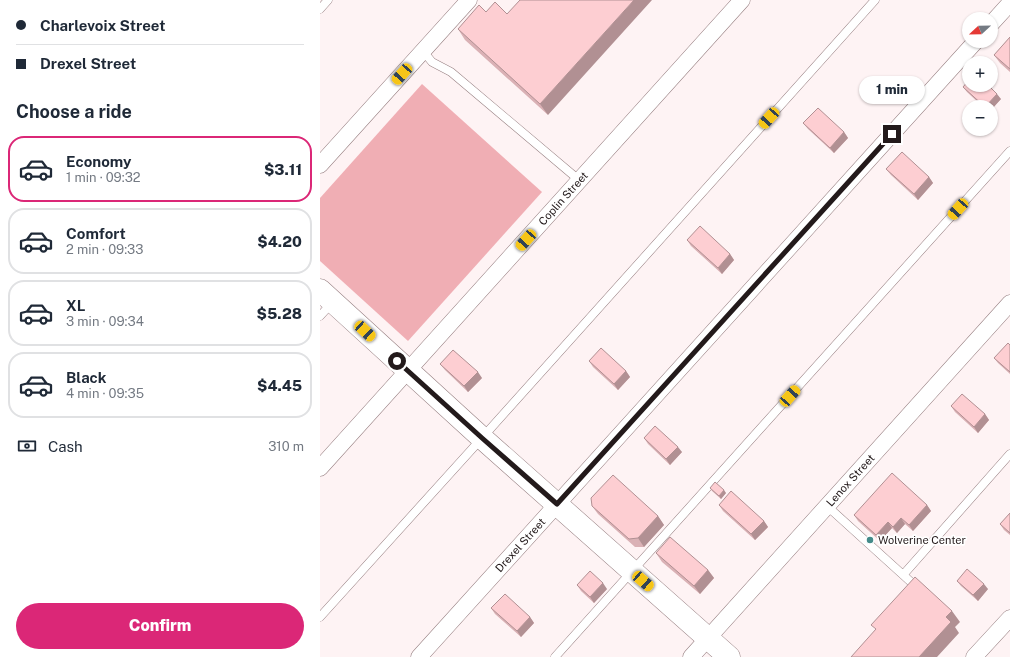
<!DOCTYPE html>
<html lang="en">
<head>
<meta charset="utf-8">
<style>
  :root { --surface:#fff; --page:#f6f6f7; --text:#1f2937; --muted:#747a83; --line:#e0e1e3; --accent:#db2777 }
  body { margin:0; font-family:"Public Sans",sans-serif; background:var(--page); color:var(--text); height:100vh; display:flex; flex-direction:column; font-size:15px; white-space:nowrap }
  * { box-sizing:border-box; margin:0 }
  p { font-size:13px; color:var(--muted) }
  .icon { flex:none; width:22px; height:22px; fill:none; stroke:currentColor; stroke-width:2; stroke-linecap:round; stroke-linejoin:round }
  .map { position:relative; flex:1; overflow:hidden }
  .sheet { display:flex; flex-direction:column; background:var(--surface); width:320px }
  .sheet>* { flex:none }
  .banner { display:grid; align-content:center; height:88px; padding:0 16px; background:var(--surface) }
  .needle { width:26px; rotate:248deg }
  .controls { position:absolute; left:642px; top:12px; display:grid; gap:8px }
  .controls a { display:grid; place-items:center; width:36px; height:36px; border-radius:50%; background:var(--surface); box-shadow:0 1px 3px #0004; font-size:20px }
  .end { position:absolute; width:18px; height:18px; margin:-9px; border:5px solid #231a1b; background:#fff; box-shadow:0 0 0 2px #fff }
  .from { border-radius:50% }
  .bubble { position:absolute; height:28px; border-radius:14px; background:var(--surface); box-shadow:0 1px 3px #0004; font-size:13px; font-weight:800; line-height:28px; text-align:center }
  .car { position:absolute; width:12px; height:24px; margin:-12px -6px; border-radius:5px; box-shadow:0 0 3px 1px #0007; background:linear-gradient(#f5c518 24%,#345 0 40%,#f5c518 0 76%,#345 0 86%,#f5c518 0) }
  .banner b { display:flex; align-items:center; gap:14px; height:38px; font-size:15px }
  .banner b+b { border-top:1px solid var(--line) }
  .banner i { width:10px; height:10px; background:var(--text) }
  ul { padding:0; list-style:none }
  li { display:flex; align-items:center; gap:12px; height:66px; margin:0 8px 6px; padding:0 8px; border:2px solid var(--line); border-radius:16px }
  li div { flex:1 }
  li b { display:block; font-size:15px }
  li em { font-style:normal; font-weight:800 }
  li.selected { border-color:var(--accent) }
  li>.icon { width:36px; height:36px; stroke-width:1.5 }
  h2 { padding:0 16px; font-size:18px; line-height:48px }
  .pay { display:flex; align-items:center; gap:10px; height:44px; padding:0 16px; font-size:15px }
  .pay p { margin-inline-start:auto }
  .button { display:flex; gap:8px; margin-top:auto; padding:8px 16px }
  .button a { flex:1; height:46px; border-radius:24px; background:var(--accent); color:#fff; font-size:16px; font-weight:800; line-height:46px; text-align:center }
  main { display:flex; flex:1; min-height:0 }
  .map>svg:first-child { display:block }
  .green { fill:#f0aeb4 }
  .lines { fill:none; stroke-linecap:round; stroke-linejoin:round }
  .lane-casing { stroke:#967f81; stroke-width:9 }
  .street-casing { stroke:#967f81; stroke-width:17 }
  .secondary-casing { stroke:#967f81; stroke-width:23 }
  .lane { stroke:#fff; stroke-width:8 }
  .street { stroke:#fff; stroke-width:16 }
  .secondary { stroke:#fff; stroke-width:22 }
  .wall { fill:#dab1b5 }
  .shaded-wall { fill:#b19093 }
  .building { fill:#fdced2; stroke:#b19093 }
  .route { stroke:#231a1b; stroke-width:5 }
  .poi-dot { fill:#448b8a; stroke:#fff; stroke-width:1.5 }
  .labels { text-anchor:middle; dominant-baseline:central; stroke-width:3.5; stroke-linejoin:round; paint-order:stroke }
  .street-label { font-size:11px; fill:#231a1b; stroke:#fff }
  .poi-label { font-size:11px; fill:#231a1b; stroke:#fff; text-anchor:start }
</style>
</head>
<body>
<main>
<section class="sheet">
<div class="banner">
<b><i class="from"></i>Charlevoix Street</b>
<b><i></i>Drexel Street</b>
</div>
<h2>Choose a ride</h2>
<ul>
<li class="selected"><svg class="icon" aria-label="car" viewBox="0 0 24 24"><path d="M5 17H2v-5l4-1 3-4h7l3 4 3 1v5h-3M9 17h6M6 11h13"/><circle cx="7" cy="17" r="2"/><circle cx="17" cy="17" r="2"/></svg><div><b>Economy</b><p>1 min · 09:32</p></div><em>$3.11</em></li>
<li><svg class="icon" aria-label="car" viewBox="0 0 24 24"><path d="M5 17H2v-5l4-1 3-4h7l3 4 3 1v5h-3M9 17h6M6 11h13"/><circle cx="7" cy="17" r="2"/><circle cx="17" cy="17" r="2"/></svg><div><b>Comfort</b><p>2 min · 09:33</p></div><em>$4.20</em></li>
<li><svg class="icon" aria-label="car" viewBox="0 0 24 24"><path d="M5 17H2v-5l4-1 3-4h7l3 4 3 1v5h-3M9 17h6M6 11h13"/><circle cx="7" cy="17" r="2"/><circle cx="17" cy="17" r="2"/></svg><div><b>XL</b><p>3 min · 09:34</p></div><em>$5.28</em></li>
<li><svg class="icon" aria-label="car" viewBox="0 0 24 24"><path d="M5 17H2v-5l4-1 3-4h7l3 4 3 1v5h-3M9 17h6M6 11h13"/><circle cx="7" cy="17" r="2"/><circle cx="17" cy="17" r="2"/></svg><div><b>Black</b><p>4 min · 09:35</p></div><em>$4.45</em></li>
</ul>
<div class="pay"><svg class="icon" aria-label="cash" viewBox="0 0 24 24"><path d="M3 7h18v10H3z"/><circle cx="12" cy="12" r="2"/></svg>Cash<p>310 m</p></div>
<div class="button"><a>Confirm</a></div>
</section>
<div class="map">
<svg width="690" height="657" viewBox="0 0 690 657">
  <rect width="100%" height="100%" fill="#fef3f4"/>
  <path class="green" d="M102,84L222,192L88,341L0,261V198Z"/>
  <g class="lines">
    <defs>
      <path id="lane" d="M0,9L8,0
        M103,51L112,62L131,72L259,180
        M0,316L12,303
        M507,506L592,583
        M583,575L690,454
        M0,617L162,438L555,0
        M235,657L690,151"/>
      <g id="street">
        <path d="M671,24L690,3"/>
        <path d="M0,165L149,0"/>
        <path id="s1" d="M0,468L422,0"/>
        <path id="s2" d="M99,657L656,41"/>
        <path id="s3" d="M371,657L690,303"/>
        <path d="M654,657L690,618"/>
      </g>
      <path id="secondary" d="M0,290L162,438L409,657"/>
    </defs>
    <use href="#lane" class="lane-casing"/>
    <use href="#street" class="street-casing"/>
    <use href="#secondary" class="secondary-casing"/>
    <use href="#lane" class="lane"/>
    <use href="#street" class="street"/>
    <use href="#secondary" class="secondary"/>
  </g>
  <path class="wall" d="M166,12L187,14L228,115L145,40L138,29Z
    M690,37V72L680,63L674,55Z
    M643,87L681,99L671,110V107H663L647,92Z
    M483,123L524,132L528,138L514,153L488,129Z
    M566,169L609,177L613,183L598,200L571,175Z
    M367,240L410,254L414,260L402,274L371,246Z
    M690,345V374L678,363L674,358Z
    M269,361L306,371L310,377L298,390L273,367Z
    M120,364L162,378L148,392L125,370Z
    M631,406L665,414L669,420L658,433L635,412Z
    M324,438L362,452L350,465L328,444Z
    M390,488L406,493L401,499L392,491Z
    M399,505L444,521L448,527L435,540L403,511Z
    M607,505L611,511L593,531L585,524L577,533L572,528L560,541L538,521L534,515Z
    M272,506L338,516L344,525L324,547H315L278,514Z
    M690,513V535L684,530L680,524Z
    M336,553L388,570L394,578L380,594L342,562Z
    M637,581L668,589L658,601L641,586Z
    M257,585L287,589L274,603L261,591Z
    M171,608L210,617L214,623L201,637L175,614Z"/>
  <path class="shaded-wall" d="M314,0H332L228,115L220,104Z
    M677,94L681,99L671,110V107H665Z
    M524,132L528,138L514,153L510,148Z
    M609,177L613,183L598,200L594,194Z
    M410,254L414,260L402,274L398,268Z
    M306,371L310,377L298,390L294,384Z
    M158,372L162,378L148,392L144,386Z
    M665,414L669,420L658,433L654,427Z
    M358,447L362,452L350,465L346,459Z
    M404,490L406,493L401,499L399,496Z
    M607,505L611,511L593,531L589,525Z
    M338,516L344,525L324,547L318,538Z
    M581,518L585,524L577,533L573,527Z
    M444,521L448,527L435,540L431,534Z
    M568,522L572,528L560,541L556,535Z
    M388,570L394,578L380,594L374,586Z
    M283,583L287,589L274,603L270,597Z
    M664,584L668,589L658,601L653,595Z
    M632,611L640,622L635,627L639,633L617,657H599L626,617Z
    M210,617L214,623L201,637L197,631Z"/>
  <path class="building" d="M200,0H314L220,104L138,29L159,5L166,12L175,2L187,14Z
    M690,37V69L674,55Z
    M649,80V85H668L677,94L665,107L643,87Z
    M498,108L524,132L510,148L483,123Z
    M582,152L609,177L594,194L566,169Z
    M380,226L410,254L398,268L367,240Z
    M688,343L690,345V372L674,358Z
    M281,348L306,371L294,384L269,361Z
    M133,350L158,372L144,386L120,364Z
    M642,394L665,414L654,427L631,406Z
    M335,426L358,447L346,459L324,438Z
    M572,473L607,505L589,525L581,518L573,527L568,522L556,535L534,515Z
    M293,475L338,516L318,538L309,539L272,506L271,498Z
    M395,482L404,490L399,496L390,488Z
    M411,491L444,521L431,534L399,505Z
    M690,513V533L680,524Z
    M350,537L388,570L374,586L336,553Z
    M647,569L664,584L653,595L637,581Z
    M270,571L283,583L270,597L257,585Z
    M595,577L632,611L626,617L631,622L599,657H531L556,629L551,625Z
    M185,594L210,617L197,631L171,608Z"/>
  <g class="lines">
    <path class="route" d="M77,361L162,438L237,504L572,134"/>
  </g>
  <circle class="poi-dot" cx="550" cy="540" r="4"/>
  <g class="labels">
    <g class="street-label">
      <text stroke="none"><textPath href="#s1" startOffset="363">Coplin Street</textPath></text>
      <text stroke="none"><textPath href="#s3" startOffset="238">Lenox Street</textPath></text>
      <text stroke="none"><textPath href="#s2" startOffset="151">Drexel Street</textPath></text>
    </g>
    <g class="poi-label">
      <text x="558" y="540">Wolverine Center</text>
    </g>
  </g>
</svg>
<div class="controls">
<a><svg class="needle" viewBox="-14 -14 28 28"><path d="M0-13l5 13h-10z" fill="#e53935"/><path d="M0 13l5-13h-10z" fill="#747a83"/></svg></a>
<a>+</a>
<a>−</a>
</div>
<i class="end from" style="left:77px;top:361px"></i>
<i class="end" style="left:572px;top:134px"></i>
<div class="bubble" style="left:539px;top:76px;width:66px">1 min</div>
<i class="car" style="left:82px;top:74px;rotate:222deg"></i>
<i class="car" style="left:449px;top:118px;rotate:222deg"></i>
<i class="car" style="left:638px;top:209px;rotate:222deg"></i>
<i class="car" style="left:206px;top:240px;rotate:222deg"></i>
<i class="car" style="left:45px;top:331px;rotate:133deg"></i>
<i class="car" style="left:470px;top:396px;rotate:42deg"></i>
<i class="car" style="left:323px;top:581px;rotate:131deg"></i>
</div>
</main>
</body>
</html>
